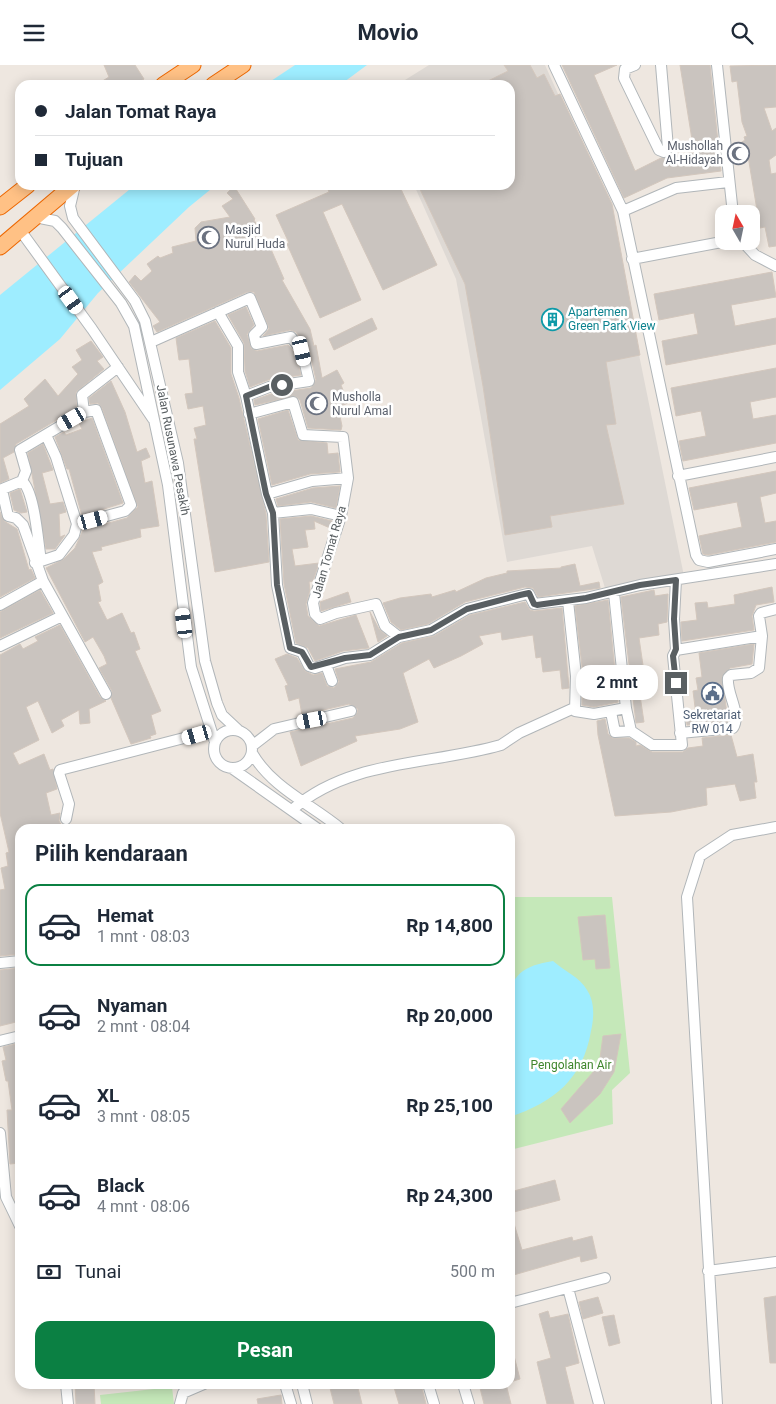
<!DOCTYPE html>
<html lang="id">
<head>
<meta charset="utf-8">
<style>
  :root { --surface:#fff; --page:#f2f2f3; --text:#1f2937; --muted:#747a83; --line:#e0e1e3; --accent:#0b8043 }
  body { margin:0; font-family:Roboto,sans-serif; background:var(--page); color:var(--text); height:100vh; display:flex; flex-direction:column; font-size:19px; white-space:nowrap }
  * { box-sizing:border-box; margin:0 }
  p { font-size:16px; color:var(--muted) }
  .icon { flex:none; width:28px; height:28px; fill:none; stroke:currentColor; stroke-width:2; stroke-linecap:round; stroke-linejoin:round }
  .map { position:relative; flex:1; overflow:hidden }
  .panel { position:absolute; left:15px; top:759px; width:500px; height:565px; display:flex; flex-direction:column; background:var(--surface); border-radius:15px; box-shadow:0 2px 12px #0003 }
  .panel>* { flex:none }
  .banner { position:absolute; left:15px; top:15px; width:500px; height:110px; border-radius:15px; box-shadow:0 2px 12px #0003; display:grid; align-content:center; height:110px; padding:0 20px; background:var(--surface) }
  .needle { width:32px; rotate:351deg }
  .buttons { position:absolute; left:715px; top:140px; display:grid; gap:10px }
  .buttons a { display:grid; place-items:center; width:45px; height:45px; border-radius:10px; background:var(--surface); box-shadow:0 2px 12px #0003; font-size:25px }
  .end { position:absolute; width:22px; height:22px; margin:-11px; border:6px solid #595f62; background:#fff; box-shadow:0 0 0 2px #fff }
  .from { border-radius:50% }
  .bubble { position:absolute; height:35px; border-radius:15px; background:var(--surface); box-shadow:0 2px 12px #0003; font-size:16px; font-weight:700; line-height:35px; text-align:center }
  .car { position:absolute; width:15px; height:30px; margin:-15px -8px; border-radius:6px; box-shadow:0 0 4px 1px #0007; background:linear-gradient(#fff 24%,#345 0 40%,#fff 0 76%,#345 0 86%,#fff 0) }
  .banner b { display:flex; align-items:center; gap:18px; height:48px; font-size:19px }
  .banner b+b { border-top:1px solid var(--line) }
  .banner i { width:12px; height:12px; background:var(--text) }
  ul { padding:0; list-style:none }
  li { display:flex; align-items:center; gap:15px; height:82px; margin:0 10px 8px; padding:0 10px; border:2px solid transparent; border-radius:15px }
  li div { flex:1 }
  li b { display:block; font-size:19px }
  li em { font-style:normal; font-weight:700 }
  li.current { border-color:var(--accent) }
  li>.icon { width:45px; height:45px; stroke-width:1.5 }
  h2 { padding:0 20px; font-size:22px; line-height:60px }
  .pay { display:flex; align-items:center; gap:12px; height:55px; padding:0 20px; font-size:19px }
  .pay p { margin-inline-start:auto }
  .action { display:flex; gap:10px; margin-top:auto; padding:10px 20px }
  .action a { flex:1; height:58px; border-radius:15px; background:var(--accent); color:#fff; font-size:20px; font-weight:700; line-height:58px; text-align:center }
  header { display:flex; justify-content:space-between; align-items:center; height:65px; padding:0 20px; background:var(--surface); font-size:22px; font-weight:700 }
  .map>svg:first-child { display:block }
  .industrial { fill:#ded9d4 }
  .green { fill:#c5e8b9 }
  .water { fill:#9eedff }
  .building { fill:#cac4bf; stroke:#d3c7bd }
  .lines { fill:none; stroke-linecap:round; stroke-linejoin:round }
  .minor-casing { stroke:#b1b6b9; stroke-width:12 }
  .highway-casing { stroke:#ed6700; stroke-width:17 }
  .minor { stroke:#fff; stroke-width:10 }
  .highway { stroke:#ffc185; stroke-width:15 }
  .route { stroke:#595f62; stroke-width:6 }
  .labels { text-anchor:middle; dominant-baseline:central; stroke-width:5; stroke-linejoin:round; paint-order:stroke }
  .worship-label { font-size:12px; fill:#5b616d; stroke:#fff; text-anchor:start }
  .culture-label { font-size:12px; fill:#0d838f; stroke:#fff; text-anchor:start }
  .street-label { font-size:12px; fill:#595f62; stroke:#fff }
  .service-label { font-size:12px; fill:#4e5e75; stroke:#fff }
  .park-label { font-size:12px; fill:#3f862d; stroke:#fff }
</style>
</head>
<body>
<header><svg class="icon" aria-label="menu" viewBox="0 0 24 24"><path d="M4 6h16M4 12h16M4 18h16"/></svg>Movio<svg class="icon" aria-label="search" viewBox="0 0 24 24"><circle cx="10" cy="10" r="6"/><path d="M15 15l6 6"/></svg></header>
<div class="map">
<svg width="776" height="1339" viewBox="0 0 776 1339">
  <rect width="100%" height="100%" fill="#eee7e0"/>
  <path class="industrial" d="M429,0H545L609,142L684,511L605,523L592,481L507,497L456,214L414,120H510V20H397Z"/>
  <path class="green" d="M510,832H612L630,1008L612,1025L613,1059L510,1085Z
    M172,1322L174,1339H101L100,1330Z"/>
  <path class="water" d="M295,0H367L340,20H265Z
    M135,120H216L189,142L98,228L60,274L0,325V230Z
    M553,896C564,906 580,912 587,925C595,937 594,953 591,966C583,1014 554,1037 510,1052V976C514,966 512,958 510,949C506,913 520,901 553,896Z"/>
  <path class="building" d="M104,0H135L144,14L134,20H96L109,12Z
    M504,0H530L537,13L544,9L555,31L560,29L612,139L640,290L606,297L616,359L606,360L624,439L550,451L552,462L505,470L483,321L465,219L418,120H510V20H480L508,6Z
    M562,0H617L594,10L635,106L661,93L694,87L680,0H710L721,106L667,113L624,133Z
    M776,0V42L764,43L772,66L776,63V90L769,95L771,109L776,108V181L769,182L765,162L760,163L748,91L738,98L734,91L733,83L745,75L744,72L747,71L742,57L737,16L732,17L730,1Z
    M326,120H399L437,200L383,225L342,139L323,147L361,235L320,253L287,179L289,178L276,150L329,127Z
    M234,121L255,154L254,155L261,167L259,168L267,183L270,182L284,214L282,215L310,264L314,281L316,280L322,313L337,305L344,318L341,320L348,338L338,342L342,361L341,365L308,363L300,335L295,331L255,340L254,335L271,329L311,323L316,315L309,284L296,267L290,265L263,271L269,264L268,260L254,227H247L157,267L153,261L160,257L129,217L135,210L141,216L152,206L147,199L158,191L160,193L173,188L172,182L196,176L195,163L201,157L230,152L222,141L233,134L227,128Z
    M772,207L776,232L731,240L735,261L776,253V279L666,300L662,276L698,269L694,248L659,255L654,229Z
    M246,242L254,260L247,269L251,283L257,286L288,280L296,289L301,310L268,315L250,322L245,306L244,278L228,250Z
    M372,253L377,264L334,285L329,274Z
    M215,256L231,283V309L239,333L266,449L269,497L215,507L194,374H197L194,363L206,360L203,341L188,344L185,329L193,328L189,294L179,295L176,273Z
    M91,276L103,292L97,296L104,304L76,327L77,343L16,379L14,387L3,393L9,414L0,418V359L29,341L24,334L45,314L58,331L78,309L72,302L82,295L76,285Z
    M776,303V332L750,337L753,354L776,350V378L683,396L679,376L706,371L701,346L676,351L671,323Z
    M111,316L125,347L137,387L146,383L150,392L141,396L145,418L152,416L159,461L140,464L141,472L101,482L102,485L92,487L103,517L98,520L101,536L98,537L107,555L122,548L131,568L134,567L140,584L135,586L161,646L151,650L156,669L150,671L151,673L131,679L111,633L112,626L99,603L107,599L104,591L93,572L85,577L46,503L64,494L75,483L83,465L127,453L138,442L102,343L98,338L90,339L89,333Z
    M288,345L298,375L327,378L328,389L338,388L340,407L310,409L272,420L258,354Z
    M92,353L123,438L82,451L69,404H67L55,372L64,367L66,370L82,364L79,358Z
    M43,379L53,405L42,408L50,439L63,437L66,447L59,449L60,472L65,470L55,484H46L28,388Z
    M776,406V428L760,432L765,458L776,456V477L708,490L703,489L699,471L742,462L737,437L694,445L689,423Z
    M340,421L336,443L311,437L278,441L276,434L313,423Z
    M20,424L27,447L21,448L14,445L10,428Z
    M0,447L4,456L17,464L29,505L31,504L35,513L0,532Z
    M311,451L332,456L330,463L314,456L315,464L305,465L308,482L292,484L295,501L319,498L313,516L309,517L310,525L306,539L308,551L319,561L356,550L369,583L343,586L315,596L308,583L296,578L284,519L280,454Z
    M575,499L580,521L599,517L600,523L538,532L533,523L525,522L465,537L428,559L401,565L391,557L383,538L400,533L431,529L432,532L455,525L456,527L486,513L507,508V506L561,503V502Z
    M772,522L774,537L756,540L752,551L754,565L682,576L681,557L697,555L695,538L707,537L708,543L735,539L734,530Z
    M40,525L53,548L0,573V547Z
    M654,525L655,531L668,529L667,557L658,559L659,570L639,573L645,614L643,615L644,623L639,624L644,657L636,658L621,532Z
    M348,527L351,537L321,546L320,537Z
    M608,535L618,637L594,642L582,640L583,610L575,541Z
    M525,537L530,545L534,546L562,543L569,623L562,624L560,605L543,607L541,592L536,593L533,570L502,575L501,567L479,571L483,579L461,591L434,603L429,594L403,608L418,657L400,664L355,671L357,676L301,701L290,667L353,653L357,648L358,644L349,639L302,650L299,633L289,636L285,621L288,620L275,594L287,589L297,593L305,606L313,610L322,608L327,621L334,623L339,617L335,604L371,597L402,578L434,571L470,550Z
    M370,547L379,564L387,571L378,577Z
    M60,560L100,632L106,636L89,644L90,658L80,659L79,645L61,655L64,661L52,668L38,636L26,642L39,675L13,688L19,700L44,689L50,705L53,704L57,724L46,728L51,750L60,748L59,756L64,764H20V889L0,891V825L5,824L1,803L8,801L6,788L9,787L0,748V590L20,579L23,584L38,576L35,572Z
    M754,579L752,599L730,603L722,611L728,657L687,660L686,651L696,650L693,626L698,625L696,613L702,612L699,588Z
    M605,654L608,669L612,673H629L636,677V681L640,680L652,687H683L688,683L703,681L702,673L731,670L737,692L753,689L757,717H754L756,733L740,736L735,719L706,723L707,740L671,747L615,751L598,670L597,656Z
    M605,850L610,903L596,904L595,894L583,895L578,852Z
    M20,903V956L0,961V905Z
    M621,969L614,1007L600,1029L570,1058L561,1044L594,1006L600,993L603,971Z
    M20,978V1047H18L20,1098L10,1099L7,1045H12L8,1016H6L2,996L6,995L3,982Z
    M555,1115L560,1135L510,1148V1127Z
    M510,1152H512L522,1185L572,1172L573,1176L592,1171L597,1193L581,1197L580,1191L510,1211Z
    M776,1231V1298H770L764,1233Z
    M598,1232L603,1248L583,1254L579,1237Z
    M548,1246L550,1253L568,1249L579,1298L565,1302L574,1339H547L537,1297L551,1293L539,1249Z
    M614,1250L620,1278L609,1281L602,1252Z
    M510,1287H513L520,1314L510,1317Z
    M75,1319H94L95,1339H76Z
    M329,1319H357L362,1339H334Z
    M393,1319H421L426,1339H399Z
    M479,1319H506L511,1339H484Z
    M281,1330L282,1339H258L257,1334Z"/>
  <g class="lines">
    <defs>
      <path id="minor" d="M554,0L623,146L696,490L699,495L708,497L776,484
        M635,0L625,4L624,13L659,85L664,87L668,83L661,0
        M717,0L733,149
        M75,120L70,141L73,153L135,236L145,256L178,398L205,596L217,638L222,650L238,665
        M623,146L676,123L728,117
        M35,152L55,156L62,163L121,238L134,261L168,420L191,602L215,677
        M20,165L92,264L153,354
        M742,176L755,190L776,201
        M632,194L727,176
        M218,247L238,281V307L246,331L267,429L273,448
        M151,277L250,233L262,262L254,270L256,279L291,272L302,286L309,316L269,322L246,331
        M249,349L293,337L303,370L343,372L348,413L341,451L313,538L315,549L320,554L336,548L376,539L385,561L399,572L431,565L467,544L527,529H529L534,539L586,533L640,520L776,499
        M678,411L776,392
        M22,416C35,427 38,478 41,496
        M0,425L22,416L26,406L20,385L84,347L82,330L118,302
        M2,425L8,451L16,453L23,460L43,516L106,629
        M267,429L312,416L348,413
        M341,451L311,444L273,448L277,520L290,583L302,587L309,601L315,603L345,593L370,590L399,572
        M77,459L125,446L131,440L96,345L84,347
        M35,498L59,490L74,470L77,459L56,392L46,370
        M614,528L626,643
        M568,536L576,611L575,646L594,649L626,643L631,666L652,680H682L673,591L676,585L674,554L676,515
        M0,540L43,516
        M0,581L62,551
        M676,585L762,571
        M326,600L332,616
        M611,647L615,667L631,666
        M214 684a19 19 0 1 1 38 0a19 19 0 1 1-38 0Z
        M680,668L733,663C742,648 726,629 728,613L731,610L751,608L759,603L762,571L759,551L761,548L776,544
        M252,681L274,664L351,646
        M252,688C272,723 311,739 341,764
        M233,704L318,764
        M293,744C350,694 432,700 501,680L519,668L574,643
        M66,754L69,739L59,708L60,705L211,666
        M0,898L20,896
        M0,976L20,971
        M0,1068L6,1132L20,1161
        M708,1206L776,1197
        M568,1223L599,1339
        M510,1238L605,1213
        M66,1319L68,1339
        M285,1319L291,1339
        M302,1319L307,1339
        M428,1319L434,1339
        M463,1319L469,1339
        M180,1339L183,1328L204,1319
        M717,1339L687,832L700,791L732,770L776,762"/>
      <path id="highway" d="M163,20L193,0
        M213,20L243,0
        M0,142L28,120
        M0,182L73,120"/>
    </defs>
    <use href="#minor" class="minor-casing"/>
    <use href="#highway" class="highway-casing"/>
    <use href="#minor" class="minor"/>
    <use href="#highway" class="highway"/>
  </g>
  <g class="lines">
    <path class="route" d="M282,320L269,322L246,331L266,429L273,448L277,520L290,583L302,587L311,602L345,593L370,590L399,572L431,565L467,544L520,530L529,528L534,539L537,540L586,533L640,520L676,515L674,554L676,584L673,591L676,618"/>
  </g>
  <defs>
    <symbol id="mosque-ring" viewBox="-11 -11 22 22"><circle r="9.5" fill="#fff" stroke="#6b7280" stroke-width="1.5"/><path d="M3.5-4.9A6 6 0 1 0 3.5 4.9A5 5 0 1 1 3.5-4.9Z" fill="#6b7280"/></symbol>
    <symbol id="building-ring" viewBox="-11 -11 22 22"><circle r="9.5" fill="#fff" stroke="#0f9aa8" stroke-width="1.5"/><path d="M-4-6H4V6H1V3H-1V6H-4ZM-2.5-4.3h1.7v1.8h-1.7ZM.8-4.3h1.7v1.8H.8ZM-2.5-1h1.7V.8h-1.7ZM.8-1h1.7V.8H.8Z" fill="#0f9aa8"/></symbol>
    <symbol id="civic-ring" viewBox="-11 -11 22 22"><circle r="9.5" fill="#fff" stroke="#5c6f8a" stroke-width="1.5"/><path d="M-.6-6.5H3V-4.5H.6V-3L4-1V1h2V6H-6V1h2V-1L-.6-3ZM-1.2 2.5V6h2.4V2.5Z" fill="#5c6f8a"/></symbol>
  </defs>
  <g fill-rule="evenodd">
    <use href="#mosque-ring" x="726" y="76" width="25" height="25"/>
    <use href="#mosque-ring" x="196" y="160" width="25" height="25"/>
    <use href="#building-ring" x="540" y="242" width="25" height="25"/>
    <use href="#mosque-ring" x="304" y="326" width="25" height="25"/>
    <use href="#civic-ring" x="700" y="616" width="25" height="25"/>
  </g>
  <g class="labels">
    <g class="worship-label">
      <text x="723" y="81" text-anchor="end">Mushollah<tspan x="723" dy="14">Al-Hidayah</tspan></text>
      <text x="225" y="165">Masjid<tspan x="225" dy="14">Nurul Huda</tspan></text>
      <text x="332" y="332">Musholla<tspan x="332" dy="14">Nurul Amal</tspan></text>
    </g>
    <g class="culture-label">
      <text x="568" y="247">Apartemen<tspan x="568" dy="14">Green Park View</tspan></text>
    </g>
    <g class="street-label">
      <text transform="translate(173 385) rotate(79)">Jalan Rusunawa Pesakih</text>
      <text transform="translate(329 487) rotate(-74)">Jalan Tomat Raya</text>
    </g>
    <g class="service-label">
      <text x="712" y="650">Sekretariat<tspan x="712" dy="14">RW 014</tspan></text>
    </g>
    <g class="park-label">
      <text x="571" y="1000">Pengolahan Air</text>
    </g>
  </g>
</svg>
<div class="buttons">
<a><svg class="needle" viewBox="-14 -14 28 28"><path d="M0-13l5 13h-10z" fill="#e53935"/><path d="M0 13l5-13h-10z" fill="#747a83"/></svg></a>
</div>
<i class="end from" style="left:282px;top:320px"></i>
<i class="end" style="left:676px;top:618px"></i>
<div class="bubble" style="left:576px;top:600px;width:82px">2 mnt</div>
<i class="car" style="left:71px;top:235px;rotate:144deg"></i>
<i class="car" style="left:302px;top:286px;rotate:167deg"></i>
<i class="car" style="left:72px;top:354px;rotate:240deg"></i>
<i class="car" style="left:93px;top:455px;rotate:75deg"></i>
<i class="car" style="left:184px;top:558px;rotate:353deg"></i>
<i class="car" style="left:312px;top:655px;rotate:259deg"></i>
<i class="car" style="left:197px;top:670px;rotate:254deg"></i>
<div class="banner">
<b><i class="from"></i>Jalan Tomat Raya</b>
<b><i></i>Tujuan</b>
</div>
<section class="panel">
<h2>Pilih kendaraan</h2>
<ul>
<li class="current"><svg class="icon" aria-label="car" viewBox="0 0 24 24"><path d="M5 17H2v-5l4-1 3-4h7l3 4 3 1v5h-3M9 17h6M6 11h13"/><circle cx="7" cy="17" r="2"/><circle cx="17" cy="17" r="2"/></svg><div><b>Hemat</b><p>1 mnt · 08:03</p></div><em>Rp 14,800</em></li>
<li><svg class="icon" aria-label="car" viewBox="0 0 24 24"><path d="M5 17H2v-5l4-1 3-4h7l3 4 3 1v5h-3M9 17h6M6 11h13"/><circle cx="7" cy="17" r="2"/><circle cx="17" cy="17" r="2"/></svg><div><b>Nyaman</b><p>2 mnt · 08:04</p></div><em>Rp 20,000</em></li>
<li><svg class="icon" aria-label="car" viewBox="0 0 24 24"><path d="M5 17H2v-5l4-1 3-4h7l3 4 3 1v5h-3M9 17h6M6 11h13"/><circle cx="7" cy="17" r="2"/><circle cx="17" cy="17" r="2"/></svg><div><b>XL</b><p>3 mnt · 08:05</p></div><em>Rp 25,100</em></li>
<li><svg class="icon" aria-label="car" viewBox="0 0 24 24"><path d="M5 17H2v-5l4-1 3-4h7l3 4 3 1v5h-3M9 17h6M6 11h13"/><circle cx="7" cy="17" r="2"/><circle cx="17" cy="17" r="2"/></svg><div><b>Black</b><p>4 mnt · 08:06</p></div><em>Rp 24,300</em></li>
</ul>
<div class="pay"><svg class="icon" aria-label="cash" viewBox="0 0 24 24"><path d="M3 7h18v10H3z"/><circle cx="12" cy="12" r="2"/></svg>Tunai<p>500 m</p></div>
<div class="action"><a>Pesan</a></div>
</section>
</div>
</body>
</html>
